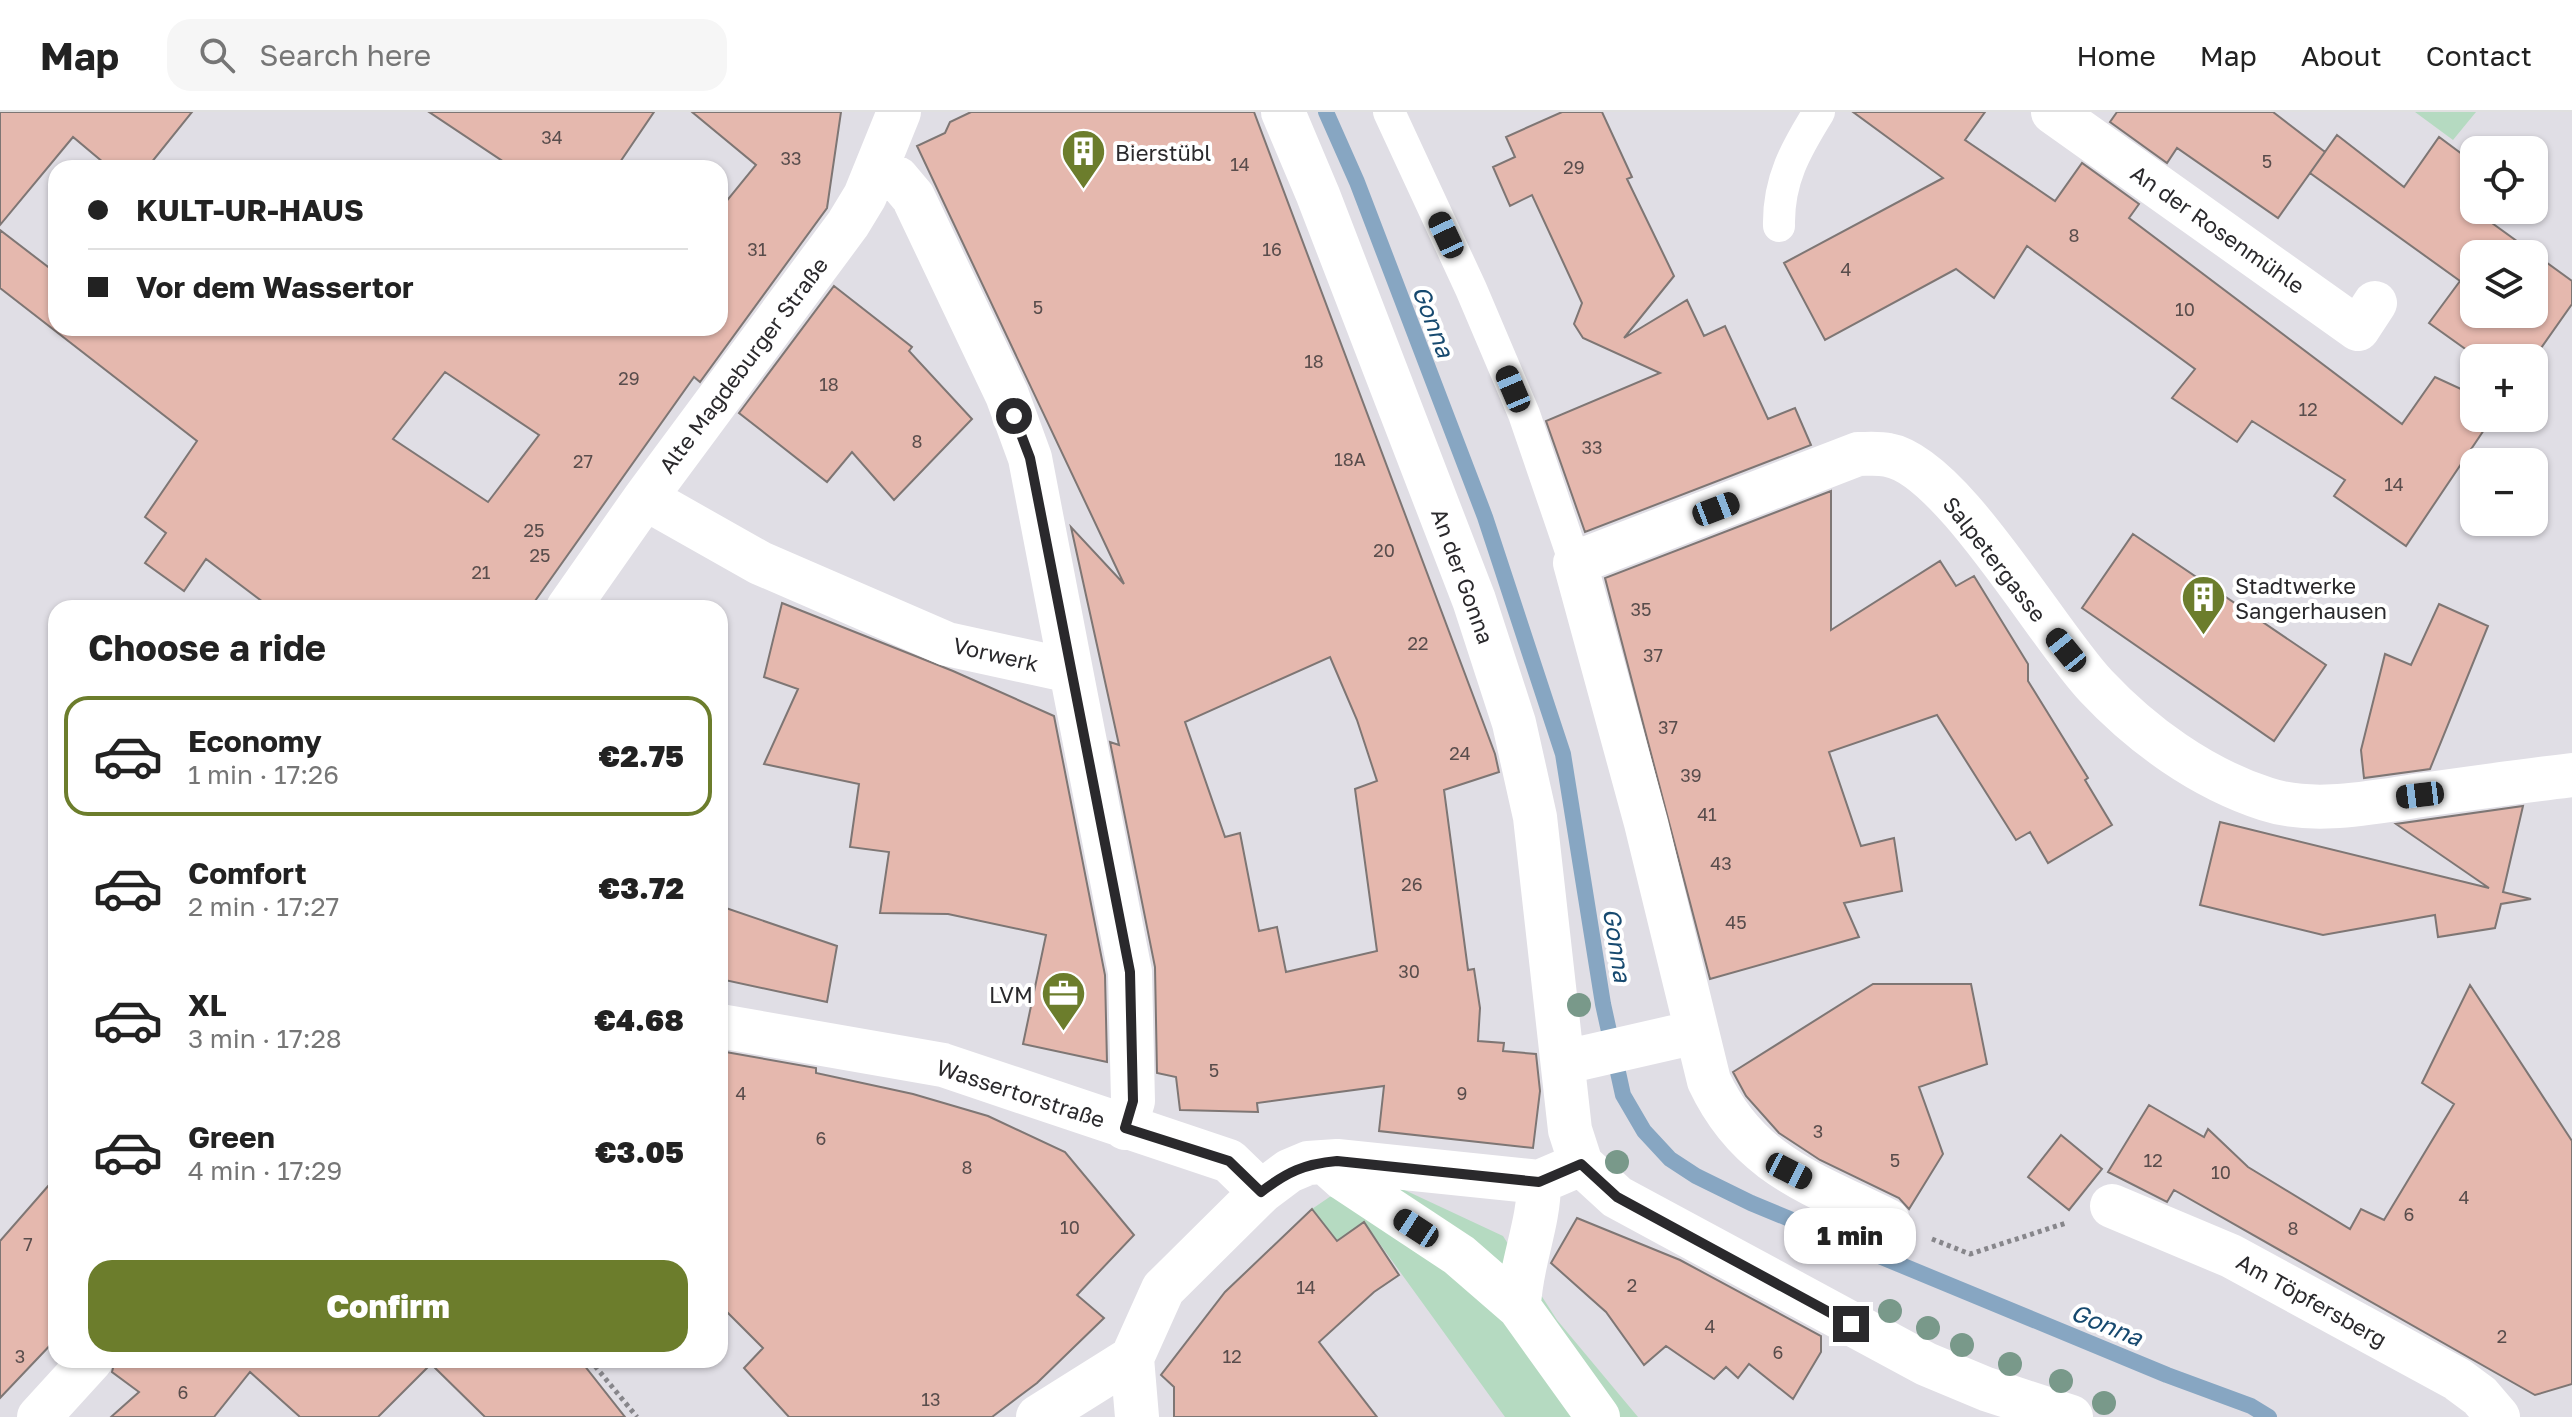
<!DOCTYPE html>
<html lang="en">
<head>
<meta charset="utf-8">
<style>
  :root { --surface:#fff; --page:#f6f6f6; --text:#222; --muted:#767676; --line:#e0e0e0; --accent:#6c7d2c }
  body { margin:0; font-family:"Golos Text",sans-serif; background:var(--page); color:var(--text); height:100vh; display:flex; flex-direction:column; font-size:30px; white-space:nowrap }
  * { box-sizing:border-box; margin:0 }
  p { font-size:26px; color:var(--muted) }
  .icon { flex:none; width:44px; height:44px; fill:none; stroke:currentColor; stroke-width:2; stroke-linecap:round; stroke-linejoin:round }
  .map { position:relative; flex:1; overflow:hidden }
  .side { position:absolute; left:48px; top:488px; width:680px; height:768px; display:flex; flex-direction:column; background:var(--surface); border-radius:24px; box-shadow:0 2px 6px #0004 }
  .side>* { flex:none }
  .guide { position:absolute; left:48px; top:48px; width:680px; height:176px; border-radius:24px; box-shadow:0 2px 6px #0004; display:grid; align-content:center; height:176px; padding:0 40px; background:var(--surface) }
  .buttons { position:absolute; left:2460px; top:24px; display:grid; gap:16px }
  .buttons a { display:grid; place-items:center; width:88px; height:88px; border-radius:16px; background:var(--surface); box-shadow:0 2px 6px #0004; font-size:40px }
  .end { position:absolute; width:36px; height:36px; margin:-18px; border:10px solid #2a292c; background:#fff; box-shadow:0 0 0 4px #fff }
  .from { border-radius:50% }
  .bubble { position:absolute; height:56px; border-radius:24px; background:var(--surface); box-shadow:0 2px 6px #0004; font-size:26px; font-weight:800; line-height:56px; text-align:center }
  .car { position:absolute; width:24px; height:48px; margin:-24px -12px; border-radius:10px; box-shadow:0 0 6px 2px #0007; background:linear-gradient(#222 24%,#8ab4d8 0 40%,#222 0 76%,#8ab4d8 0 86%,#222 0) }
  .guide b { display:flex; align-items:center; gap:28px; height:76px; font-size:30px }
  .guide b+b { border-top:2px solid var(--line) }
  .guide i { width:20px; height:20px; background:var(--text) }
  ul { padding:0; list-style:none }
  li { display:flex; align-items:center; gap:24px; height:120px; margin:0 16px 12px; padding:0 24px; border:4px solid transparent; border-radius:24px }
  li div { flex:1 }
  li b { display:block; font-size:30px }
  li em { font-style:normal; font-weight:800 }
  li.selected { border-color:var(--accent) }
  li>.icon { width:72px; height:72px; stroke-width:1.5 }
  h2 { padding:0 40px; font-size:36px; line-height:96px }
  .cta { display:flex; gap:16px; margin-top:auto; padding:16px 40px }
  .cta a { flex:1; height:92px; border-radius:24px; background:var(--accent); color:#fff; font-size:32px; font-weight:800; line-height:92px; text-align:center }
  header { display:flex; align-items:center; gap:48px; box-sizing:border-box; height:112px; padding:0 40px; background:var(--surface); border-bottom:2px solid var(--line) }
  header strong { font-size:38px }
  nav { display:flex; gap:44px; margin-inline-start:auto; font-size:28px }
  .search { width:560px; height:72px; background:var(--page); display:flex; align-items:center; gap:20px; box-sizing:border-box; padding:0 28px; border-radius:24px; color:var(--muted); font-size:30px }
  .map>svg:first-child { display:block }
  .green { fill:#b5dac1 }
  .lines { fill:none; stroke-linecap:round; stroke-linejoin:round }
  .stream { stroke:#87a6c2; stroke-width:16 }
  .building { fill:#e5b8ae; stroke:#7e7674; stroke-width:2; fill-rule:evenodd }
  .path { stroke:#87868b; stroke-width:5; stroke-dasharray:4 4; stroke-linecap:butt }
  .service { stroke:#fff; stroke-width:32 }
  .minor { stroke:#fff; stroke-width:44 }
  .tree { fill:#79998a }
  .route { stroke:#2a292c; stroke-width:10 }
  .labels { text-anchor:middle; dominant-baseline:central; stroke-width:8; stroke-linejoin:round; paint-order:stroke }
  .number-label { font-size:18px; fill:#594d4c }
  .poi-label { font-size:22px; fill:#2a292c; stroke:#fff; text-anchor:start }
  .street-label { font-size:22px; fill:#2a292c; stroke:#fff }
  .water-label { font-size:24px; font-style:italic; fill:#16496f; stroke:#fff }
</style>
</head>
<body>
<header>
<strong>Map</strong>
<div class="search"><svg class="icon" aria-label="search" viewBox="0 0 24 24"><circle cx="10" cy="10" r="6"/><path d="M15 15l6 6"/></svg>Search here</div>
<nav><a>Home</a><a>Map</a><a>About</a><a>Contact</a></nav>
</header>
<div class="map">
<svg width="2572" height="1305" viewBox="0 0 2572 1305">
  <rect width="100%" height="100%" fill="#e0dee5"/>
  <path class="green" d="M2415,0H2476L2453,28Z
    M1366,1060L1503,1124L1557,1208L1638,1305H1505L1364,1110L1338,1129L1312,1097Z"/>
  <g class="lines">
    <path class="stream" d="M1326,0L1357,70L1485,405L1563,642L1603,892L1623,983L1644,1019L1670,1047L1696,1064L1751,1091L2167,1263L2251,1294L2269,1305"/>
  </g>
  <path class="building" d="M0,0H192L147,56H110L73,25L0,113Z
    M429,0H654L616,56H513Z
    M692,0H841L827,96L700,270L694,265L530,496H271L206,447L184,479L145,451L166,421L145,405L197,329L0,176V118L56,161V216H720V97L756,53ZM445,260L539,323L488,390L393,327Z
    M971,0H1254L1495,642L1499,660L1444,678L1468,858L1474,857L1480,896L1478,929L1504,931L1503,939L1536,942L1540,979L1533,1036L1379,1019L1384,974L1257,991L1258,1000L1180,998L1176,965L1157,961L1155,855L1110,630L1119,633L1071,415L1124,472L917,34L945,21L950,10ZM1330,545L1357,608L1377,669L1355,677L1377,839L1286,860L1277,815L1259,819L1240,721L1225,725L1185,610Z
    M1562,0H1602L1632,65L1627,67L1674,164L1624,226L1687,188L1704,224L1725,214L1768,307L1795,296L1811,333L1585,420L1546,309L1660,261L1583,226L1574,212L1582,191L1532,83L1510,94L1493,55L1515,45L1506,25Z
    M1853,0H1985L1965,28L2055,89L2082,51L2139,92L2129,106L2402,312L2435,265L2474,283V306H2492L2406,434L2334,384L2345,368L2252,309L2237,330L2172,286L2195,257L2027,134L1994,186L1956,157L1825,228L1784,151L1943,66Z
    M2117,0H2273L2325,40L2278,106L2177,36L2167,51L2110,10Z
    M2337,23L2404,75L2439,25L2474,51V98L2572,169V192L2534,246H2478L2429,211L2460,169L2310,61ZM2474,142H2534V202H2474Z
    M834,174L912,235L909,239L972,307L894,388L852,340L827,370L739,301Z
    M1831,379V518L1940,449L1956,474L1974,464L2028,552V569L2088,666L2085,668L2112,713L2048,751L2030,720L2016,728L1937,603L1829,640L1861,734L1894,726L1902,779L1844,791L1859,825L1710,867L1605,466Z
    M2133,422L2326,553L2274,629L2082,496Z
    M782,491L953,559L1054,604L1105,863L1107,950L1023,932L1046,823L948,802L880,801L889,740L850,735L859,672L764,652L798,577L764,565Z
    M2439,492L2488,514L2430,657L2364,666L2361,638L2385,542L2411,553Z
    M2523,694L2503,780L2531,787L2501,792L2495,816L2438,825L2435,803L2323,823L2200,793L2220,710L2489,776L2396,712Z
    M720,794L837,834L827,890L720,867Z
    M1873,872H1971L1987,952L1919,975L1943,1042L1909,1097L1899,1086L1820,1048L1779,1021L1746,984L1733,960Z
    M2470,873L2572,1029V1272L2535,1283L2174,1078L2167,1090L2108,1060L2149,993L2204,1025L2208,1017L2248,1055L2350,1117L2361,1097L2384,1108L2454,992L2422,971Z
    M720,939L816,956V961L913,982L988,1004L1065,1040L1134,1123L1077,1183L1104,1206L1037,1271L992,1305H789L744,1256L763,1236L720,1193Z
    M2061,1023L2102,1057L2069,1098L2028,1065Z
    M56,1065V1227L0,1286V1129Z
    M1312,1097L1337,1129L1364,1110L1399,1163L1374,1180L1319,1230L1377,1305H1174V1275L1161,1263L1225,1180Z
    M1577,1106L1680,1148L1821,1224V1240L1793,1287L1749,1252L1738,1266L1726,1255L1714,1267L1666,1234L1644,1253L1606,1200L1551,1151Z
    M115,1248H580L625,1305H485L431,1252L378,1305H300L250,1260L214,1305H111L139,1280L112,1260Z"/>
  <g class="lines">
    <path class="path" d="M1932,1127L1970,1142L2066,1111
      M590,1248L637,1305"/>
    <path class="service" d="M1389,0L1471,177L1524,302L1575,451
      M1779,114C1778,68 1796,37 1819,0"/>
    <path class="minor" d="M1283,0L1318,83L1474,488L1514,611L1535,705L1570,1018L1581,1052L1617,1085L1926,1252L1986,1277L2071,1305
      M2053,0L2358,217L2375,191
      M645,386L760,451L947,532L1071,559L1030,346L1007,283L913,85L897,66L877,57
      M568,496L645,386L848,112L865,84L899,0
      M1071,559L1130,860L1133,989L1125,1016
      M720,914L943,953L1229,1049L1261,1080
      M1565,950L1696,920
      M1325,1050L1344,1067L1459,1143L1519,1195L1598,1305
      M2112,1094L2231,1144L2457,1267L2480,1284L2498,1305
      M1888,1109C1811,1071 1748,1052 1709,969L1646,711L1575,451L1858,342C1868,342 1879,341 1888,343C1952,354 2048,524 2096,574C2142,623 2201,666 2266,687C2314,703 2373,690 2422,683C2472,676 2522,669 2572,663
      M1519,1195C1520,1152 1539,1114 1539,1070
      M39,1305L91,1248
      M1038,1305L1132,1246
      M1137,1305L1132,1246L1163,1177L1261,1080L1289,1059L1308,1051L1337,1049L1539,1070L1581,1052"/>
  </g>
  <g class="tree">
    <circle cx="1579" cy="893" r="12"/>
    <circle cx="1617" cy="1050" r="12"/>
    <circle cx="1890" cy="1199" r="12"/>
    <circle cx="1928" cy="1216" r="12"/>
    <circle cx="1962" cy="1233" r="12"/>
    <circle cx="2010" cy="1252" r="12"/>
    <circle cx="2061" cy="1269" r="12"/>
    <circle cx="2104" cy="1291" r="12"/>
  </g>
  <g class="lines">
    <path class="route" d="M1014,304L1030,346L1130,860L1133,989L1125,1016L1229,1049L1261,1080C1287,1060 1304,1052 1337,1049L1539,1070L1581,1052L1617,1085L1851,1212"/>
  </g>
  <defs>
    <symbol id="building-pin" viewBox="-11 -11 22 30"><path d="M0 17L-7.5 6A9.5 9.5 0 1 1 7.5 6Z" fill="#6c7d2c" stroke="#fff"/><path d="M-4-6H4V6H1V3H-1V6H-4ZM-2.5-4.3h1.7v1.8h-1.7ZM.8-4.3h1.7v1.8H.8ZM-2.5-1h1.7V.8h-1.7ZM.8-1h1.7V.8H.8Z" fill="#fff"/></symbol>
    <symbol id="office-pin" viewBox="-11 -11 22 30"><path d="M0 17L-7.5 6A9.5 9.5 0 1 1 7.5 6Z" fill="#6c7d2c" stroke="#fff"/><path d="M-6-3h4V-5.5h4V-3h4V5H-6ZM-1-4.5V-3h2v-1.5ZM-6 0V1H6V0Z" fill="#fff"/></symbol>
  </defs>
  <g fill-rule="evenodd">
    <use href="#building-pin" x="1058" y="14" width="51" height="69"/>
    <use href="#building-pin" x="2178" y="460" width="51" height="69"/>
    <use href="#office-pin" x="1038" y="856" width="51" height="69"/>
  </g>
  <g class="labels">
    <g class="number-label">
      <text x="552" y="25">34</text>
      <text x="791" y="46">33</text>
      <text x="2267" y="49">5</text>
      <text x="1240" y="52">14</text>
      <text x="1574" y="55">29</text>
      <text x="2074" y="123">8</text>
      <text x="757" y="137">31</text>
      <text x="1272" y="137">16</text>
      <text x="1846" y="157">4</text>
      <text x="1038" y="195">5</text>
      <text x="2185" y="197">10</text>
      <text x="1314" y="249">18</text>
      <text x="629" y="266">29</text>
      <text x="829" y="272">18</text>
      <text x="2308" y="297">12</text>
      <text x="917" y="329">8</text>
      <text x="1592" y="335">33</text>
      <text x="1350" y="347">18A</text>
      <text x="583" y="349">27</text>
      <text x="2394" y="372">14</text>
      <text x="534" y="418">25</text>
      <text x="1384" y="438">20</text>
      <text x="540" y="443">25</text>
      <text x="481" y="460">21</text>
      <text x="1641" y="497">35</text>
      <text x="1418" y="531">22</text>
      <text x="1653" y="543">37</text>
      <text x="1668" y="615">37</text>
      <text x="1460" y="641">24</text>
      <text x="1691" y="663">39</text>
      <text x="1707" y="702">41</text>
      <text x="1721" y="751">43</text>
      <text x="1412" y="772">26</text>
      <text x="1736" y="810">45</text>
      <text x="1409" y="859">30</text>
      <text x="1214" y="958">5</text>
      <text x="741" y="981">4</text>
      <text x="1462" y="981">9</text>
      <text x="1818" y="1019">3</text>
      <text x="821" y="1026">6</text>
      <text x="1895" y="1048">5</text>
      <text x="2153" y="1048">12</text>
      <text x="967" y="1055">8</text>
      <text x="2221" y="1060">10</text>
      <text x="2464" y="1085">4</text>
      <text x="2409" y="1102">6</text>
      <text x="1070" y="1115">10</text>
      <text x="2293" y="1116">8</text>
      <text x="28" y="1132">7</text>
      <text x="1632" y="1173">2</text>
      <text x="1306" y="1175">14</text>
      <text x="1710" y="1214">4</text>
      <text x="2502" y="1224">2</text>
      <text x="1778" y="1240">6</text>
      <text x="20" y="1244">3</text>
      <text x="1232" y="1244">12</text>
      <text x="183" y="1280">6</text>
      <text x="931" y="1287">13</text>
    </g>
    <g class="poi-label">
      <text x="1115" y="40">Bierstübl</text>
      <text x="2235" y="473">Stadtwerke<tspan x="2235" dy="25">Sangerhausen</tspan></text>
      <text x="1033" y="882" text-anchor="end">LVM</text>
    </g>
    <g class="street-label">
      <text transform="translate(2218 117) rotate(35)">An der Rosenmühle</text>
      <text transform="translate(743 253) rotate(-53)">Alte Magdeburger Straße</text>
      <text transform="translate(1995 447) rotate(52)">Salpetergasse</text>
      <text transform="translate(1463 464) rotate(70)">An der Gonna</text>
      <text transform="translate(996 542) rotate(13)">Vorwerk</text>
      <text transform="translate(1021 981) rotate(18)">Wassertorstraße</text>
      <text transform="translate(2312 1188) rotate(29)">Am Töpfersberg</text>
    </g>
    <g class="water-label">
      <text transform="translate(1434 209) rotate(69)">Gonna</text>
      <text transform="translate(1618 833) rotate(81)">Gonna</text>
      <text transform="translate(2107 1212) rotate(22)">Gonna</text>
    </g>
  </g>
</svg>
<div class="buttons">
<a><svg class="icon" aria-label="locate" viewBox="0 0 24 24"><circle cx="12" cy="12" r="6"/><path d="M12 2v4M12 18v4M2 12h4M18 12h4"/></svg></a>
<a><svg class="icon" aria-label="layers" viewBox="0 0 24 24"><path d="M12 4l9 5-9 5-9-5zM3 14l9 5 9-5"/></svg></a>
<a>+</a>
<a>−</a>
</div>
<i class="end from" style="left:1014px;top:304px"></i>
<i class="end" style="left:1851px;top:1212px"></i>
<div class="bubble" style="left:1784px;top:1096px;width:132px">1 min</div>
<i class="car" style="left:1446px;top:123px;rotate:335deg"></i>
<i class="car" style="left:1513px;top:277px;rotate:337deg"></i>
<i class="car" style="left:1716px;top:397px;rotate:69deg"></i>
<i class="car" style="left:2066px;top:538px;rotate:321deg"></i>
<i class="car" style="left:2420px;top:683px;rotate:263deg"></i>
<i class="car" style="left:1789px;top:1059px;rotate:117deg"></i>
<i class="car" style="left:1416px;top:1116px;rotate:303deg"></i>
<div class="guide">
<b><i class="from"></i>KULT-UR-HAUS</b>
<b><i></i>Vor dem Wassertor</b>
</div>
<section class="side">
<h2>Choose a ride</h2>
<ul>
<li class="selected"><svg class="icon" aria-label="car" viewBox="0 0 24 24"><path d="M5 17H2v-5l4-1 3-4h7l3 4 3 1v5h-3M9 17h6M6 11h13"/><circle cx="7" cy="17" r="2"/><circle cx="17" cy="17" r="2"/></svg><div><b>Economy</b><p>1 min · 17:26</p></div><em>€2.75</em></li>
<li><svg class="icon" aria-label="car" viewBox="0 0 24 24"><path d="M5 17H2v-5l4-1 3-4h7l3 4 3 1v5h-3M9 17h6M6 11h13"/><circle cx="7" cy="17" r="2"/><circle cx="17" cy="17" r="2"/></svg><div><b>Comfort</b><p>2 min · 17:27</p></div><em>€3.72</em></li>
<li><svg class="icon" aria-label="car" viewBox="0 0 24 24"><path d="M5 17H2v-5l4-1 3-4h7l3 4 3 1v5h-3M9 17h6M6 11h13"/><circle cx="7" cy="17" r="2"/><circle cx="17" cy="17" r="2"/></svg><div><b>XL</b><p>3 min · 17:28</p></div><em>€4.68</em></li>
<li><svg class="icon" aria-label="car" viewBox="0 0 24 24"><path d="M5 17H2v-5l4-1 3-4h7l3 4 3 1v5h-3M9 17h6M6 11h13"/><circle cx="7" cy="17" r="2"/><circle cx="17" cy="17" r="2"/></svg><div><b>Green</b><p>4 min · 17:29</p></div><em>€3.05</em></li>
</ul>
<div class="cta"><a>Confirm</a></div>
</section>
</div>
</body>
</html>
